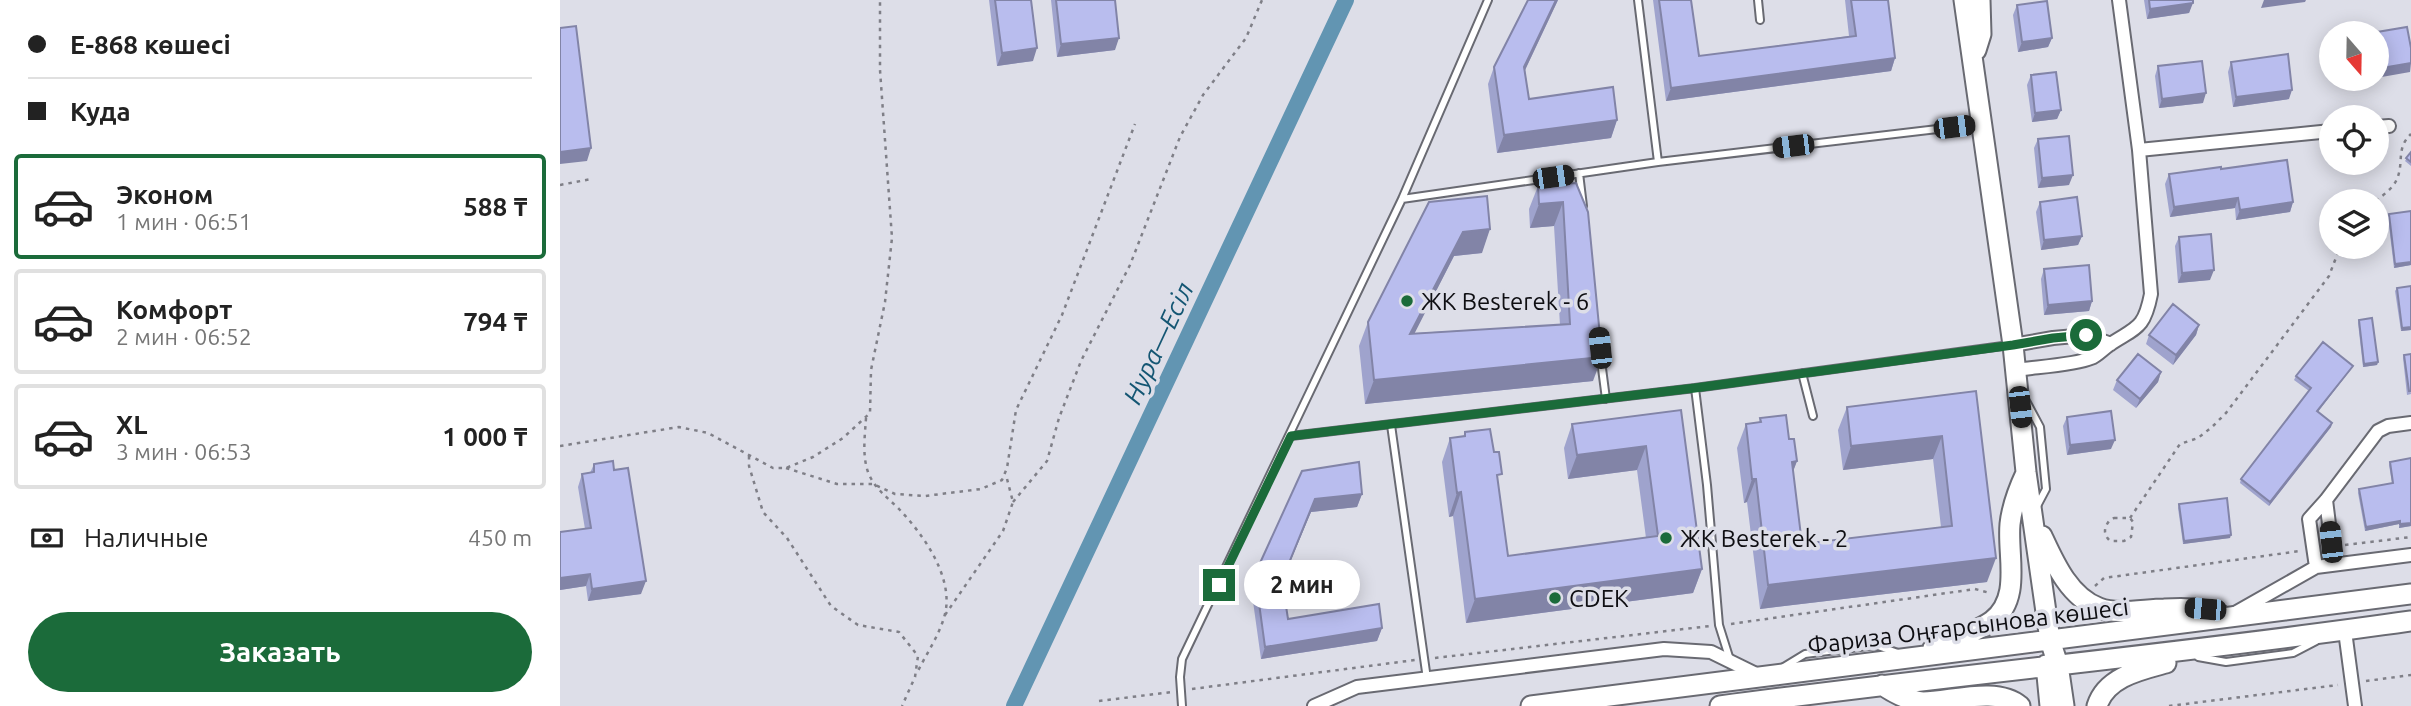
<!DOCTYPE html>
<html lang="ru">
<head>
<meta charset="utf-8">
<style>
  :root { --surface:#fff; --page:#f6f6f6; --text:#222; --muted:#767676; --line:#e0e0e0; --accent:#1b6b3a }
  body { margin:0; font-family:Ubuntu,sans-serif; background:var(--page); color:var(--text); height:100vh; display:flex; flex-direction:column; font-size:26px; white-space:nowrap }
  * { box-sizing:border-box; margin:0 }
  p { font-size:23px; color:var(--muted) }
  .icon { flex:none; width:38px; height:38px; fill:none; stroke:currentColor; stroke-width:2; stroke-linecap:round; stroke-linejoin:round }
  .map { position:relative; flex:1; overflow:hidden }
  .sheet { display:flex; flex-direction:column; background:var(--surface); width:560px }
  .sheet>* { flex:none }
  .banner { display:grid; align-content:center; height:154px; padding:0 28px; background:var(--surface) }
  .needle { width:46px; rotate:160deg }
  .tools { position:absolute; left:1759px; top:21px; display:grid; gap:14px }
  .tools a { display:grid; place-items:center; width:70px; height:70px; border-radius:50%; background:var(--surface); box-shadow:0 4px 18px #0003; font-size:35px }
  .end { position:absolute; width:32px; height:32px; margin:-16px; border:9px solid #1b6b3a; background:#fff; box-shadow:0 0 0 4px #fff }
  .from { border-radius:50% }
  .bubble { position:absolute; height:49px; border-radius:24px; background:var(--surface); box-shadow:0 4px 18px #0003; font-size:23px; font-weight:700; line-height:49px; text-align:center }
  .car { position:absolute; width:21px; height:42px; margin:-21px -10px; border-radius:9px; box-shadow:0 0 5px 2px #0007; background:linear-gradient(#222 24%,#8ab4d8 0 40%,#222 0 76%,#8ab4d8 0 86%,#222 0) }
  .banner b { display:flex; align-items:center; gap:24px; height:66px; font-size:26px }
  .banner b+b { border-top:2px solid var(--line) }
  .banner i { width:18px; height:18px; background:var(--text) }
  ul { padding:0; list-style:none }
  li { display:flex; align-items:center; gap:21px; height:105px; margin:0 14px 10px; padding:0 14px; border:4px solid var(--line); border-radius:7px }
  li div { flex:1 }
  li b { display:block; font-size:26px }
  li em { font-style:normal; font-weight:700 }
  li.current { border-color:var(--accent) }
  li>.icon { width:63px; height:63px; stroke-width:1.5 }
  .pay { display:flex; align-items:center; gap:18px; height:77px; padding:0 28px; font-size:26px }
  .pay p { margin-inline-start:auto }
  .button { display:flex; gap:14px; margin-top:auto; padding:14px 28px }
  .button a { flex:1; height:80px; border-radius:42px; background:var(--accent); color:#fff; font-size:28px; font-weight:700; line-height:80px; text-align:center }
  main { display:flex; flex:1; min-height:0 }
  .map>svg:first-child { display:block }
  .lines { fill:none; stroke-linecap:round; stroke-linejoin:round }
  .canal { stroke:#6295b2; stroke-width:16 }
  .lane-casing { stroke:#696a72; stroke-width:10 }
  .street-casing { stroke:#696a72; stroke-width:16 }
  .secondary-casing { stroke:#696a72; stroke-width:23 }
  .path { stroke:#7f7f87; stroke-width:2.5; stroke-dasharray:3.5 5; stroke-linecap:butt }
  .lane { stroke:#fff; stroke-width:6 }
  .street { stroke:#fff; stroke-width:12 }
  .secondary { stroke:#fff; stroke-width:19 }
  .wall { fill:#9fa3cd }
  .shaded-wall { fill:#8284a7 }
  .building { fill:#b9bdee; stroke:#8284a7; stroke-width:2 }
  .route { stroke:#1b6b3a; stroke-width:9 }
  .poi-dot { fill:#1b6b3a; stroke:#dddee8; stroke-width:2.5 }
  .labels { text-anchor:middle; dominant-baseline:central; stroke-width:7; stroke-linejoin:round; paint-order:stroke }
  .poi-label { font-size:24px; fill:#0e0e12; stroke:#dddee8; text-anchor:start }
  .street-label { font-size:24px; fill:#0e0e12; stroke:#dddee8 }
  .water-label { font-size:26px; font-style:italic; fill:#145673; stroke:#dddee8 }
</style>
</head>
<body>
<main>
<section class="sheet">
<div class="banner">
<b><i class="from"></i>Е-868 көшесі</b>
<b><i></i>Куда</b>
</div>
<ul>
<li class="current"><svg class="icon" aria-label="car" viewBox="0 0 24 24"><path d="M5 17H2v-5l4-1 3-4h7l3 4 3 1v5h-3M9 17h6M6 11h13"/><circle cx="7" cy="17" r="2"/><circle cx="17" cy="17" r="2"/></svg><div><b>Эконом</b><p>1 мин · 06:51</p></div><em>588 ₸</em></li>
<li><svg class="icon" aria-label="car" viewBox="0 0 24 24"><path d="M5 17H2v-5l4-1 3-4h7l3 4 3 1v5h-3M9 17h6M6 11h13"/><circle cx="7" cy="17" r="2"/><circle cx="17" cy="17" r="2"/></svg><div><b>Комфорт</b><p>2 мин · 06:52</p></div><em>794 ₸</em></li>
<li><svg class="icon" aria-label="car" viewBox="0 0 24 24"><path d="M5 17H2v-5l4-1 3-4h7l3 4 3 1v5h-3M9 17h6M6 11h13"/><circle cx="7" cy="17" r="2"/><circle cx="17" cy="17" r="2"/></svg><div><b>XL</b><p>3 мин · 06:53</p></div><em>1 000 ₸</em></li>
</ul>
<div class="pay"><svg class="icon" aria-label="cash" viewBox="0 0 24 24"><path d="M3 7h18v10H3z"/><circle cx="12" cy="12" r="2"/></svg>Наличные<p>450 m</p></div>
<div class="button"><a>Заказать</a></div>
</section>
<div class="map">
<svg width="1851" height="706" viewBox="0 0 1851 706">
  <rect width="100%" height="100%" fill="#dddee8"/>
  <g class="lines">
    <path class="canal" d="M454,706L786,0"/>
    <defs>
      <path id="lane" d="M1078,0L1098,162
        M1198,0L1200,20
        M1019,173L1023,206
        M842,199L1098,162L1420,124
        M1040,353L1046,399
        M1242,373L1253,416
        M1466,401L1480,427L1486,489L1477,506
        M831,425L867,679
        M731,436L1135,388
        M1638,657L1666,662L1733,653L1756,641
        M1170,660L1159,625L1147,485L1135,388L1450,345
        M1222,668L1245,654L1315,645L1338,653
        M622,706L620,677L622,659L842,199L928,0"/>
      <path id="street" d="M1816,127L1829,126
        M1579,150L1771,131
        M1453,345L1493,338L1526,335L1551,344
        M1456,370C1475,367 1515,365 1531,358C1537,356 1543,349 1549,345C1576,327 1584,330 1591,294L1579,150L1559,0
        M1766,500L1774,564
        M1756,567L1749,519L1766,500L1818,431L1828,426L1851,423
        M1675,613L1756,567L1851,555
        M1785,631L1795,706
        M754,706L797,687L1104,649L1151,652L1200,676"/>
      <path id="secondary" d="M1404,0L1453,345L1466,472L1490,640L1498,665L1504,706
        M1416,50L1421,34L1420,0
        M1482,536C1494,562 1509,597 1539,608C1557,615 1585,609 1604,609C1624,608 1640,608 1659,614
        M1373,648C1392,640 1415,633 1432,621C1462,598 1447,556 1450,524C1452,505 1458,490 1466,473
        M1486,665L1490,706
        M1322,685C1334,693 1348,701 1363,702C1390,702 1437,686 1460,706
        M971,706L1851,594
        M1160,706C1390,675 1621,654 1851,621
        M1537,706C1546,677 1580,670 1606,663"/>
    </defs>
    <use href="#lane" class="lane-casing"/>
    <use href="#street" class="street-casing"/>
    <use href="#secondary" class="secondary-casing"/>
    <path class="path" d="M0,185L31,179
      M1816,201C1823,195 1832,189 1836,181C1845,163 1835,149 1851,134
      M306,418C305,435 302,455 308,472C314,488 327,497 339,509C362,533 391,573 386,609C382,632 367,652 357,673
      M0,446L119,427L148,433L213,468H226L253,457L283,438L310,413L311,370L325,302L332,238L320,70V0
      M189,456V466L203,512L227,538L271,606L298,625L339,632L358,656L355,677L342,706
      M226,468L277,484H313L335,494L365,496L421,489L442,480L447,468L456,410L502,315L575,124
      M453,502L487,461L499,418L521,361L570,265L620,137L643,95L686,38L702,0
      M1554,518H1570L1573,522L1571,537L1564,541H1550C1543,534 1544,528 1549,521Z
      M1570,518L1620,444L1638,438L1652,427L1666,413L1769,276L1777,255L1782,247
      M1785,545L1851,537
      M1535,586L1544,578L1740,551
      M385,615L443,531L453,502L446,475
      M1171,624L1415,589L1430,593
      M875,658L1150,626
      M1806,681L1851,675
      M632,689L855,660
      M539,701L612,692
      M1609,706L1778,685"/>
    <use href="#lane" class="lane"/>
    <use href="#street" class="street"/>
    <use href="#secondary" class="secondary"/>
  </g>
  <path class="wall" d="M429,0H471L473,61L437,66Z
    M491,0H555V50L497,57Z
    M968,0H998L965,70L969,99L1057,120L1051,138L937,153L928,84L934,67Z
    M1093,0H1131L1139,56L1289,36L1285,0H1328L1335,58L1331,71L1106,101Z
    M1584,0H1633L1629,13L1587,19Z
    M1457,5L1492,38L1488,47L1458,52L1453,15Z
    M1671,62L1729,99L1673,107L1668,72Z
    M1598,66L1643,103L1599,108L1595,76Z
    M1471,75L1501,110L1497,119L1472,122L1467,85Z
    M1478,139L1509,185L1478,188L1474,148Z
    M1851,152V166L1845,161Z
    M1661,169L1733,202L1730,212L1676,220L1675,208L1610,217L1605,184L1609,174Z
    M1016,183L1033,381L805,404L799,346L808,322L869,202L922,253L894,256L854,333L1000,325L994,226L970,228L969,209L978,186Z
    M1480,202L1522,236L1518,245L1481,250L1476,212Z
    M1829,214L1851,265L1834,268L1828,218Z
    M1619,237L1650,280L1618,283L1615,246Z
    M1484,269L1532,301L1529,311L1484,315L1481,279Z
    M1837,288L1851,330L1841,331L1835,291Z
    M1799,320L1818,362L1817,365L1803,367L1798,323Z
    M1639,325L1636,335L1613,365L1586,344L1589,335Z
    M1844,355L1851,394L1847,395L1843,358Z
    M1793,366L1791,369L1758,412L1772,423L1771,427L1709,506L1680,483L1681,479L1749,391L1734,380L1736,376Z
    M1601,372L1598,382L1576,408L1553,390L1557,380Z
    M1416,391L1427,582L1200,609L1187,502L1184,503L1177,448L1186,424L1199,423L1200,418L1229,439L1237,461L1233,471L1242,544L1381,527L1373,459L1283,470L1278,430L1287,407Z
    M1121,410L1142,569L1133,593L906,623L893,516L889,517L882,462L890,438L903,437L905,432L938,484L948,556L1086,538L1077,470L1008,479L1004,448L1012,424Z
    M1507,417L1551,449L1507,455L1503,426Z
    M1830,462L1851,526L1839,528V524L1805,531L1798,493L1799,489L1832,483L1829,465Z
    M34,464L54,470L81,594L28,601L26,586L0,590V532L25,529L18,487L22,474L30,473Z
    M742,471L802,494L797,507L751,512L722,581L728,619L822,628L817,641L701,659L691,587L695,574Z
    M1619,504L1670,538L1623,544L1618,508Z"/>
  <path class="shaded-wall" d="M996,0H998L958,85L964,67Z
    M1704,0H1746L1745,2L1701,8Z
    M1633,3L1629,13L1587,19L1590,9Z
    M559,38L555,50L497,57L501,44Z
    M1492,38L1488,47L1458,52L1462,42Z
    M477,48L473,61L437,66L442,53Z
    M1335,58L1331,71L1106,101L1111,88Z
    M1851,63L1850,72L1816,78V69Z
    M1732,90L1729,99L1673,107L1676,97Z
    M1646,93L1643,103L1599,108L1602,99Z
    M1501,110L1497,119L1472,122L1475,113Z
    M1057,120L1051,138L937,153L944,135Z
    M31,148L27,161L0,164V152Z
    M1513,175L1509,185L1478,188L1482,178Z
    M1678,198L1675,208L1610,217L1614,207Z
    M1003,202L994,226L970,228L979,204Z
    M1733,202L1730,212L1676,220L1680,210Z
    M930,229L922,253L894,256L842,358L850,334L903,232Z
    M1522,236L1518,245L1481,250L1484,240Z
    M1851,262V265L1834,268L1835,264Z
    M1654,270L1650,280L1618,283L1622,273Z
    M1532,301L1529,311L1484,315L1488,305Z
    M1639,325L1636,335L1613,365L1616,355Z
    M1851,327V330L1841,331L1842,328Z
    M1042,357L1033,381L805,404L814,380Z
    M1818,362L1817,365L1803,367L1804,364Z
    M1793,366L1791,369L1756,414L1757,411Z
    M1601,372L1598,382L1576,408L1580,399Z
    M1772,423L1771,427L1709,506L1710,502Z
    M1382,436L1373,459L1283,470L1291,446Z
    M1555,440L1551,449L1507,455L1510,445Z
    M1086,446L1077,470L1008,479L1017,455Z
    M1237,461L1228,485L1232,462Z
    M1192,479H1196L1187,502L1184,503Z
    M901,492L893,516L889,517L897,493Z
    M802,494L797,507L751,512L717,593L755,499Z
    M1840,521L1839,524L1805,531L1806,527Z
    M1851,523V526L1839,528L1840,524Z
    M1671,535L1670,538L1623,544L1624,541Z
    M1436,558L1427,582L1200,609L1208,585Z
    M1142,569L1133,593L906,623L915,599Z
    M30,574L26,586L0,590V578Z
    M86,581L81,594L28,601L32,589Z
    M822,628L817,641L701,659L705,647Z"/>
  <path class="building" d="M435,0H471L477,48L442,53Z
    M496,0H555L559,38L501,44Z
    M968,0H996L964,67L969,99L1053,87L1057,120L944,135L934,67Z
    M1099,0H1131L1139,56L1296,36L1291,0H1328L1335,58L1111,88Z
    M1589,0H1633V3L1590,9Z
    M1487,1L1492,38L1462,42L1457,5Z
    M16,26L31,148L0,152V28Z
    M1847,27L1851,48V63L1816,69V33H1811Z
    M1728,54L1732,90L1676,97L1671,62Z
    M1642,61L1646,93L1602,99L1598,66Z
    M1496,72L1501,110L1475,113L1471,75Z
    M1509,136L1513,175L1482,178L1478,139Z
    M1851,152V162L1846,158Z
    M1727,160L1733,202L1680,210L1678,198L1614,207L1609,174L1661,167V169Z
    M1016,183L1028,212L1042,357L814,380L808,322L869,202L927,196L930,229L903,232L850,334L1010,324L1003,202L979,204L978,186Z
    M1517,197L1522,236L1484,240L1480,202Z
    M1851,211V262L1835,264L1829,214Z
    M1651,234L1654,270L1622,273L1619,237Z
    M1529,265L1532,301L1488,305L1484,269Z
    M1851,286V327L1842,328L1837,288Z
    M1613,304L1639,325L1616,355L1589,335Z
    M1812,318L1818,362L1804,364L1799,320Z
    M1763,342L1793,366L1757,411L1772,423L1710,502L1681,479L1751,388L1736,376Z
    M1578,354L1601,372L1580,399L1557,380Z
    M1851,354V391H1849L1844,355Z
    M1416,391L1436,558L1208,585L1196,479H1192L1186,424L1201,422L1200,418L1226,415L1229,439H1234L1237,461L1232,462L1242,544L1392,526L1382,436L1291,446L1287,407Z
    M1121,410L1142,569L915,599L901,492L897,493L890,438L905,436V432L930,429L934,452H939L942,474L937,475L948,556L1098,536L1086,446L1017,455L1012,424Z
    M1551,411L1555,440L1510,445L1507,417Z
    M1851,458V523L1840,524V521L1806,527L1799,489L1833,483L1830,462Z
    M53,461L54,470L68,468L86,581L32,589L30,574L0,578V532L31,528L22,474L34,472V464Z
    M799,462L802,494L755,499L722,580L728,619L819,604L822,628L705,647L695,574L742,471Z
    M1667,498L1671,535L1624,541L1619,504Z"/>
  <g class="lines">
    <path class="route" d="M659,585L731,436L1135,388L1453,345L1493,338L1526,335"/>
  </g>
  <g class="poi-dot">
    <circle cx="847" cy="301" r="7"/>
    <circle cx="1106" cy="538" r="7"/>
    <circle cx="995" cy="598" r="7"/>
  </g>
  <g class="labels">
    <g class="poi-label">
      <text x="861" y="301">ЖК Besterek - 6</text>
      <text x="1120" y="538">ЖК Besterek - 2</text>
      <text x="1009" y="598">CDEK</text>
    </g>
    <g class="street-label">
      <text transform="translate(1408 626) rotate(-7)">Фариза Оңғарсынова көшесі</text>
    </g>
    <g class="water-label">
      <text transform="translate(598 343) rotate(-65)">Нура—Есіл</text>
    </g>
  </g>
</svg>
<div class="tools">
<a><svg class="needle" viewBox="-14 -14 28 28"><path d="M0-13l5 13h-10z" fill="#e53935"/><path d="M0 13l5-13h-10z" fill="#767676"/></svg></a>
<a><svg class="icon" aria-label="locate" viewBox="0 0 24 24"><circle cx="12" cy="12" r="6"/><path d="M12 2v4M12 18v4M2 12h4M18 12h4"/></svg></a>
<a><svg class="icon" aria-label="layers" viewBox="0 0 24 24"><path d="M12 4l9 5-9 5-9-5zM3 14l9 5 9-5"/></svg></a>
</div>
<i class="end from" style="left:1526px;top:335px"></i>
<i class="end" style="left:659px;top:585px"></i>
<div class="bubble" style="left:684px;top:560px;width:116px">2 мин</div>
<i class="car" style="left:1394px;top:127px;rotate:83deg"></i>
<i class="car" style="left:1233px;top:146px;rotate:263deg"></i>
<i class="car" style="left:993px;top:177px;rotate:82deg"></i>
<i class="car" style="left:1040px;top:348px;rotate:354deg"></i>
<i class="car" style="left:1460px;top:407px;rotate:174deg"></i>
<i class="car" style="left:1771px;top:542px;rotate:354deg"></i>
<i class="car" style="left:1645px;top:609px;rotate:275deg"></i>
</div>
</main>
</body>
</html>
